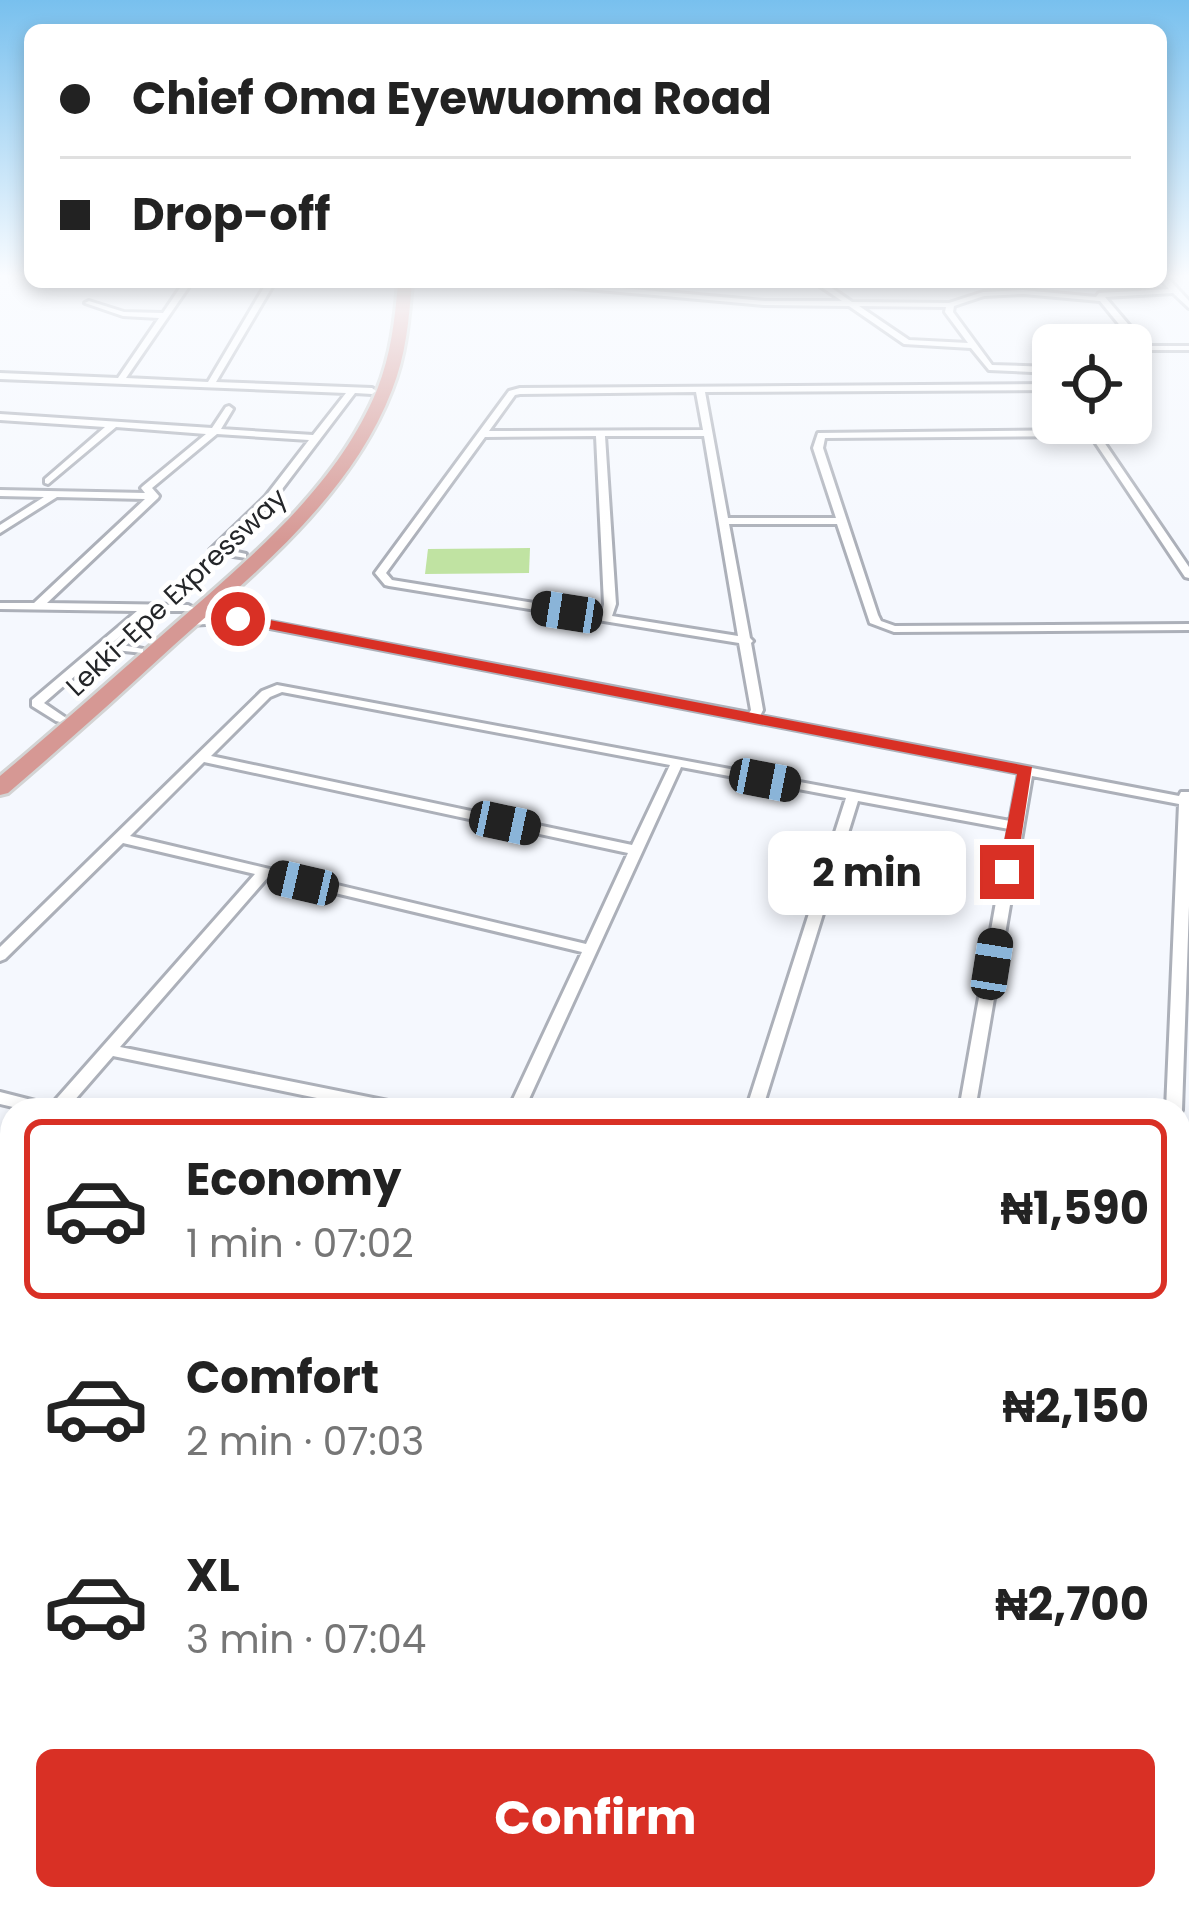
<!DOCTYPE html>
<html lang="en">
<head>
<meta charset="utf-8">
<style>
  :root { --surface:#fff; --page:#f6f6f6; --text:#222; --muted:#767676; --line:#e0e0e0; --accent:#d93025 }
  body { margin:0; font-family:Poppins,sans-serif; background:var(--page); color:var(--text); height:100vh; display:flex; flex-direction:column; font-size:45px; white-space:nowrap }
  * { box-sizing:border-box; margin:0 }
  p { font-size:39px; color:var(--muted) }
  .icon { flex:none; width:66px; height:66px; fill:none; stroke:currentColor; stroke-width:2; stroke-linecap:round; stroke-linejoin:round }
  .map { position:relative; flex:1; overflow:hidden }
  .drawer { position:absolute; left:0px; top:1098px; width:1191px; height:813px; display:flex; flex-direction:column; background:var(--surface); border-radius:36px 36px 0 0; box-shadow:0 6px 18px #0003 }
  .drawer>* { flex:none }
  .hud { position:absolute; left:24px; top:24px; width:1143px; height:264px; border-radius:18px; box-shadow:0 6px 18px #0003; display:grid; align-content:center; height:264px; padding:0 36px; background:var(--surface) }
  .controls { position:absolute; left:1032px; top:324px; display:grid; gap:24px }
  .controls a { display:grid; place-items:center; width:120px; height:120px; border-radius:18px; background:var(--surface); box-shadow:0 6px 18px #0003; font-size:60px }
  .end { position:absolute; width:54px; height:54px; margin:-27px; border:15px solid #d93025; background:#fff; box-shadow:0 0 0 6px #fff }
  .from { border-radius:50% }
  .bubble { position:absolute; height:84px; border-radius:18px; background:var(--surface); box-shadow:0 6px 18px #0003; font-size:39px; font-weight:700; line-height:84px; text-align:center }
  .car { position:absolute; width:36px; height:72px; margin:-36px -18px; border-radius:15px; box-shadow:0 0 9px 3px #0007; background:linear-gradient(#222 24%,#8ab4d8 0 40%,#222 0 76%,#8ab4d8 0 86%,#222 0) }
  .hud b { display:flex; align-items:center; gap:42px; height:114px; font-size:45px }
  .hud b+b { border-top:3px solid var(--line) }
  .hud i { width:30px; height:30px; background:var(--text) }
  ul { padding:21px 0 0; list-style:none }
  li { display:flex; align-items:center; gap:36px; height:180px; margin:0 24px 18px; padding:0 12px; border:6px solid transparent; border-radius:18px }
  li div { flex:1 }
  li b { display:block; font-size:45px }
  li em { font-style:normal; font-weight:700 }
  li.on { border-color:var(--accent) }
  li>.icon { width:108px; height:108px; stroke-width:1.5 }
  .button { display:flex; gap:24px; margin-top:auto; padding:24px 36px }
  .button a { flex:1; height:138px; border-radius:18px; background:var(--accent); color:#fff; font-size:48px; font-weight:700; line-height:138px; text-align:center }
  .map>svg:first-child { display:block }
  .green { fill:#c0e3a2 }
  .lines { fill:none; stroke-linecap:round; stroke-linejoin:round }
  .minor-casing { stroke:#acb0b9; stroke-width:6 }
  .trunk-casing { stroke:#d3d4d4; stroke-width:6 }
  .minor { fill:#fff; fill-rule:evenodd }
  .trunk { fill:#d69894; fill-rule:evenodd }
  .route { fill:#d93025 }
  .labels { text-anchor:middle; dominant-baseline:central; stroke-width:9; stroke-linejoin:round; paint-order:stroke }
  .far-street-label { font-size:27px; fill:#242629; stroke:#fff }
</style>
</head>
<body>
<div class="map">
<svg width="1189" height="1909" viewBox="0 0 1189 1909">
  <rect width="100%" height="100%" fill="#f5f8fe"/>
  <path class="green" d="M530,548L529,573L425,574L428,549Z"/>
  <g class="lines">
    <defs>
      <path id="minor" d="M1161,275H1165L1189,301V308L1173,293L1105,297L1134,331L1140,346H1189V350H1141L1146,364L1131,371V365L1137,363L1127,334L1100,301L1023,294L984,296L954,306L953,312L992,365L1053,367V373L989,370L971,348L904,344L849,306L764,305L532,284L528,282H557L764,301H842L814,282H823L852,302L949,303L983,292L1023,290L1096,297L1099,293L1169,289L1161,280ZM859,306L946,307L945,312L968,343L909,340Z
        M184,282H192L126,378L208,382L267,282H275L216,382L372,388L376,391L372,394L355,393L273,501L223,549L246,554V558L215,553L210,550L265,497L309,440L217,434L152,488L159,496L158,498L47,603L188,605L194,608L188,611H150L112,643L143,649V653L106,649L44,703L66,718L60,722L56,721L32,706V700L137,611L0,609V603H34L145,499L57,497L0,533V525L44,497L0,496V490L145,493L141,488L143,486L206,434L116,427L48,484L45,483V479L105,427L0,420V414L212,428L226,407L229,406L233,409L221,429L313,435L346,393L0,379V373L118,378L159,318L123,316L85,303L89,301L124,312L163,313Z
        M1053,384V390L705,392L728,518H836L813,448L818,433L1087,430L1083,425L1091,423L1189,567V578L1185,577L1091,436L825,438L823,448L878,615L881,621L895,626L1189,624V630L894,632L870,623L837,524H729L750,638L753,641L751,643L763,710L760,716L1179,796L1181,792H1189V906L1182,1110L1180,1114L1179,1110H1166L1179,804L1032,776L975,1110H959L1009,829L858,801L762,1110H746L846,798L681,767L524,1110H508L582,952L268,877L120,1047L403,1104L409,1106L411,1110H375L113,1056L66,1110H26L0,1104V1092L51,1105L255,874L123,843L5,959L0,961V947L262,691L277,685L1010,821L1019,773L239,622L189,625L183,622L189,619L239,616L749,713L751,710L739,643L389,586L385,585L375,573L509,391L520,388ZM696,392L703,430L489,431L515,395L520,394ZM596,436L604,604L602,614L392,580L386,573L485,437ZM605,436H704L738,636L612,616L616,604ZM282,692L670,765L632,845L211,756L270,697ZM204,762L628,853L586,944L130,836Z
        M12,1154V1171L6,1178L0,1179V1162L6,1156Z
        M0,1374L12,1377V1393L0,1390Z
        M0,1399L12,1401V1417L0,1415Z
        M1179,1476H1189V1494H1179Z
        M12,1511C12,1526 16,1544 0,1550C0,1535 0,1517 12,1511Z
        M0,1577L12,1581V1601L0,1597Z
        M1179,1651H1189V1673H1179Z
        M1179,1680H1189V1702H1179Z
        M1179,1890L1187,1909H1161L1158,1899H1179Z
        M901,1899H927L929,1909H903Z"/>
      <path id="trunk" d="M398,282H412C409,319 406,355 392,390C351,496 255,573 173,646C119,696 64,745 8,793L0,795V776C54,731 107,683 160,637C240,566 335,492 377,390C391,355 395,319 398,282Z"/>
    </defs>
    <use href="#minor" class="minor-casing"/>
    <use href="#trunk" class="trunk-casing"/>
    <use href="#minor" class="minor"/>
    <use href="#trunk" class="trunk"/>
  </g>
  <linearGradient id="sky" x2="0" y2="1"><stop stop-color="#78c0ee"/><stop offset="0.51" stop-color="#fafcff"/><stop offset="1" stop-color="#fafcff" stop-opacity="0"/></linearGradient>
  <rect width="1189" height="542" fill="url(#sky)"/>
  <path class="route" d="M238,614L1032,767L1016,872L1007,878L998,872L1017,774L233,622Z"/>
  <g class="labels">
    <g class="far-street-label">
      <text transform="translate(176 592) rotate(-43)">Lekki-Epe Expressway</text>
    </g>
  </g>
</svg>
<div class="controls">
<a><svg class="icon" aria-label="locate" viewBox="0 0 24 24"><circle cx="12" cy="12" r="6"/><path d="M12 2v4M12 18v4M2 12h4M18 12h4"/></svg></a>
</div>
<i class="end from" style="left:238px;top:619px"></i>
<i class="end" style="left:1007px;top:872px"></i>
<div class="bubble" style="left:768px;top:831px;width:198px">2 min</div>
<i class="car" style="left:567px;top:612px;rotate:279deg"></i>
<i class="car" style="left:765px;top:780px;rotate:101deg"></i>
<i class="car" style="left:505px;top:823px;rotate:102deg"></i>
<i class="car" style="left:303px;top:883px;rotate:283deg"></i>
<i class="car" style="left:992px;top:964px;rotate:9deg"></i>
<div class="hud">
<b><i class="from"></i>Chief Oma Eyewuoma Road</b>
<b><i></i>Drop-off</b>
</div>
<section class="drawer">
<ul>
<li class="on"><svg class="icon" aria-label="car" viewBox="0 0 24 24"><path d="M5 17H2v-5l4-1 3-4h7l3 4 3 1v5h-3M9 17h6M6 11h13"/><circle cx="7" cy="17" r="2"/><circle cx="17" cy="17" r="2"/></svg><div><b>Economy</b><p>1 min · 07:02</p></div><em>₦1,590</em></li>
<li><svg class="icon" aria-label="car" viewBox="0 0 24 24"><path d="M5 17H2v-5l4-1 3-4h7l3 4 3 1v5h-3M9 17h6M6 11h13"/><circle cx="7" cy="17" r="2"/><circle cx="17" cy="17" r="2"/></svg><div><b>Comfort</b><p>2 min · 07:03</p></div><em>₦2,150</em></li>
<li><svg class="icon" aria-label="car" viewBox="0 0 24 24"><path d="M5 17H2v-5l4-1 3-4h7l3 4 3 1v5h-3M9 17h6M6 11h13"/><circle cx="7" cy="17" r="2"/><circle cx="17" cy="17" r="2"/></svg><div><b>XL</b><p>3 min · 07:04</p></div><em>₦2,700</em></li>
</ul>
<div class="button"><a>Confirm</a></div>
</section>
</div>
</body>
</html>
